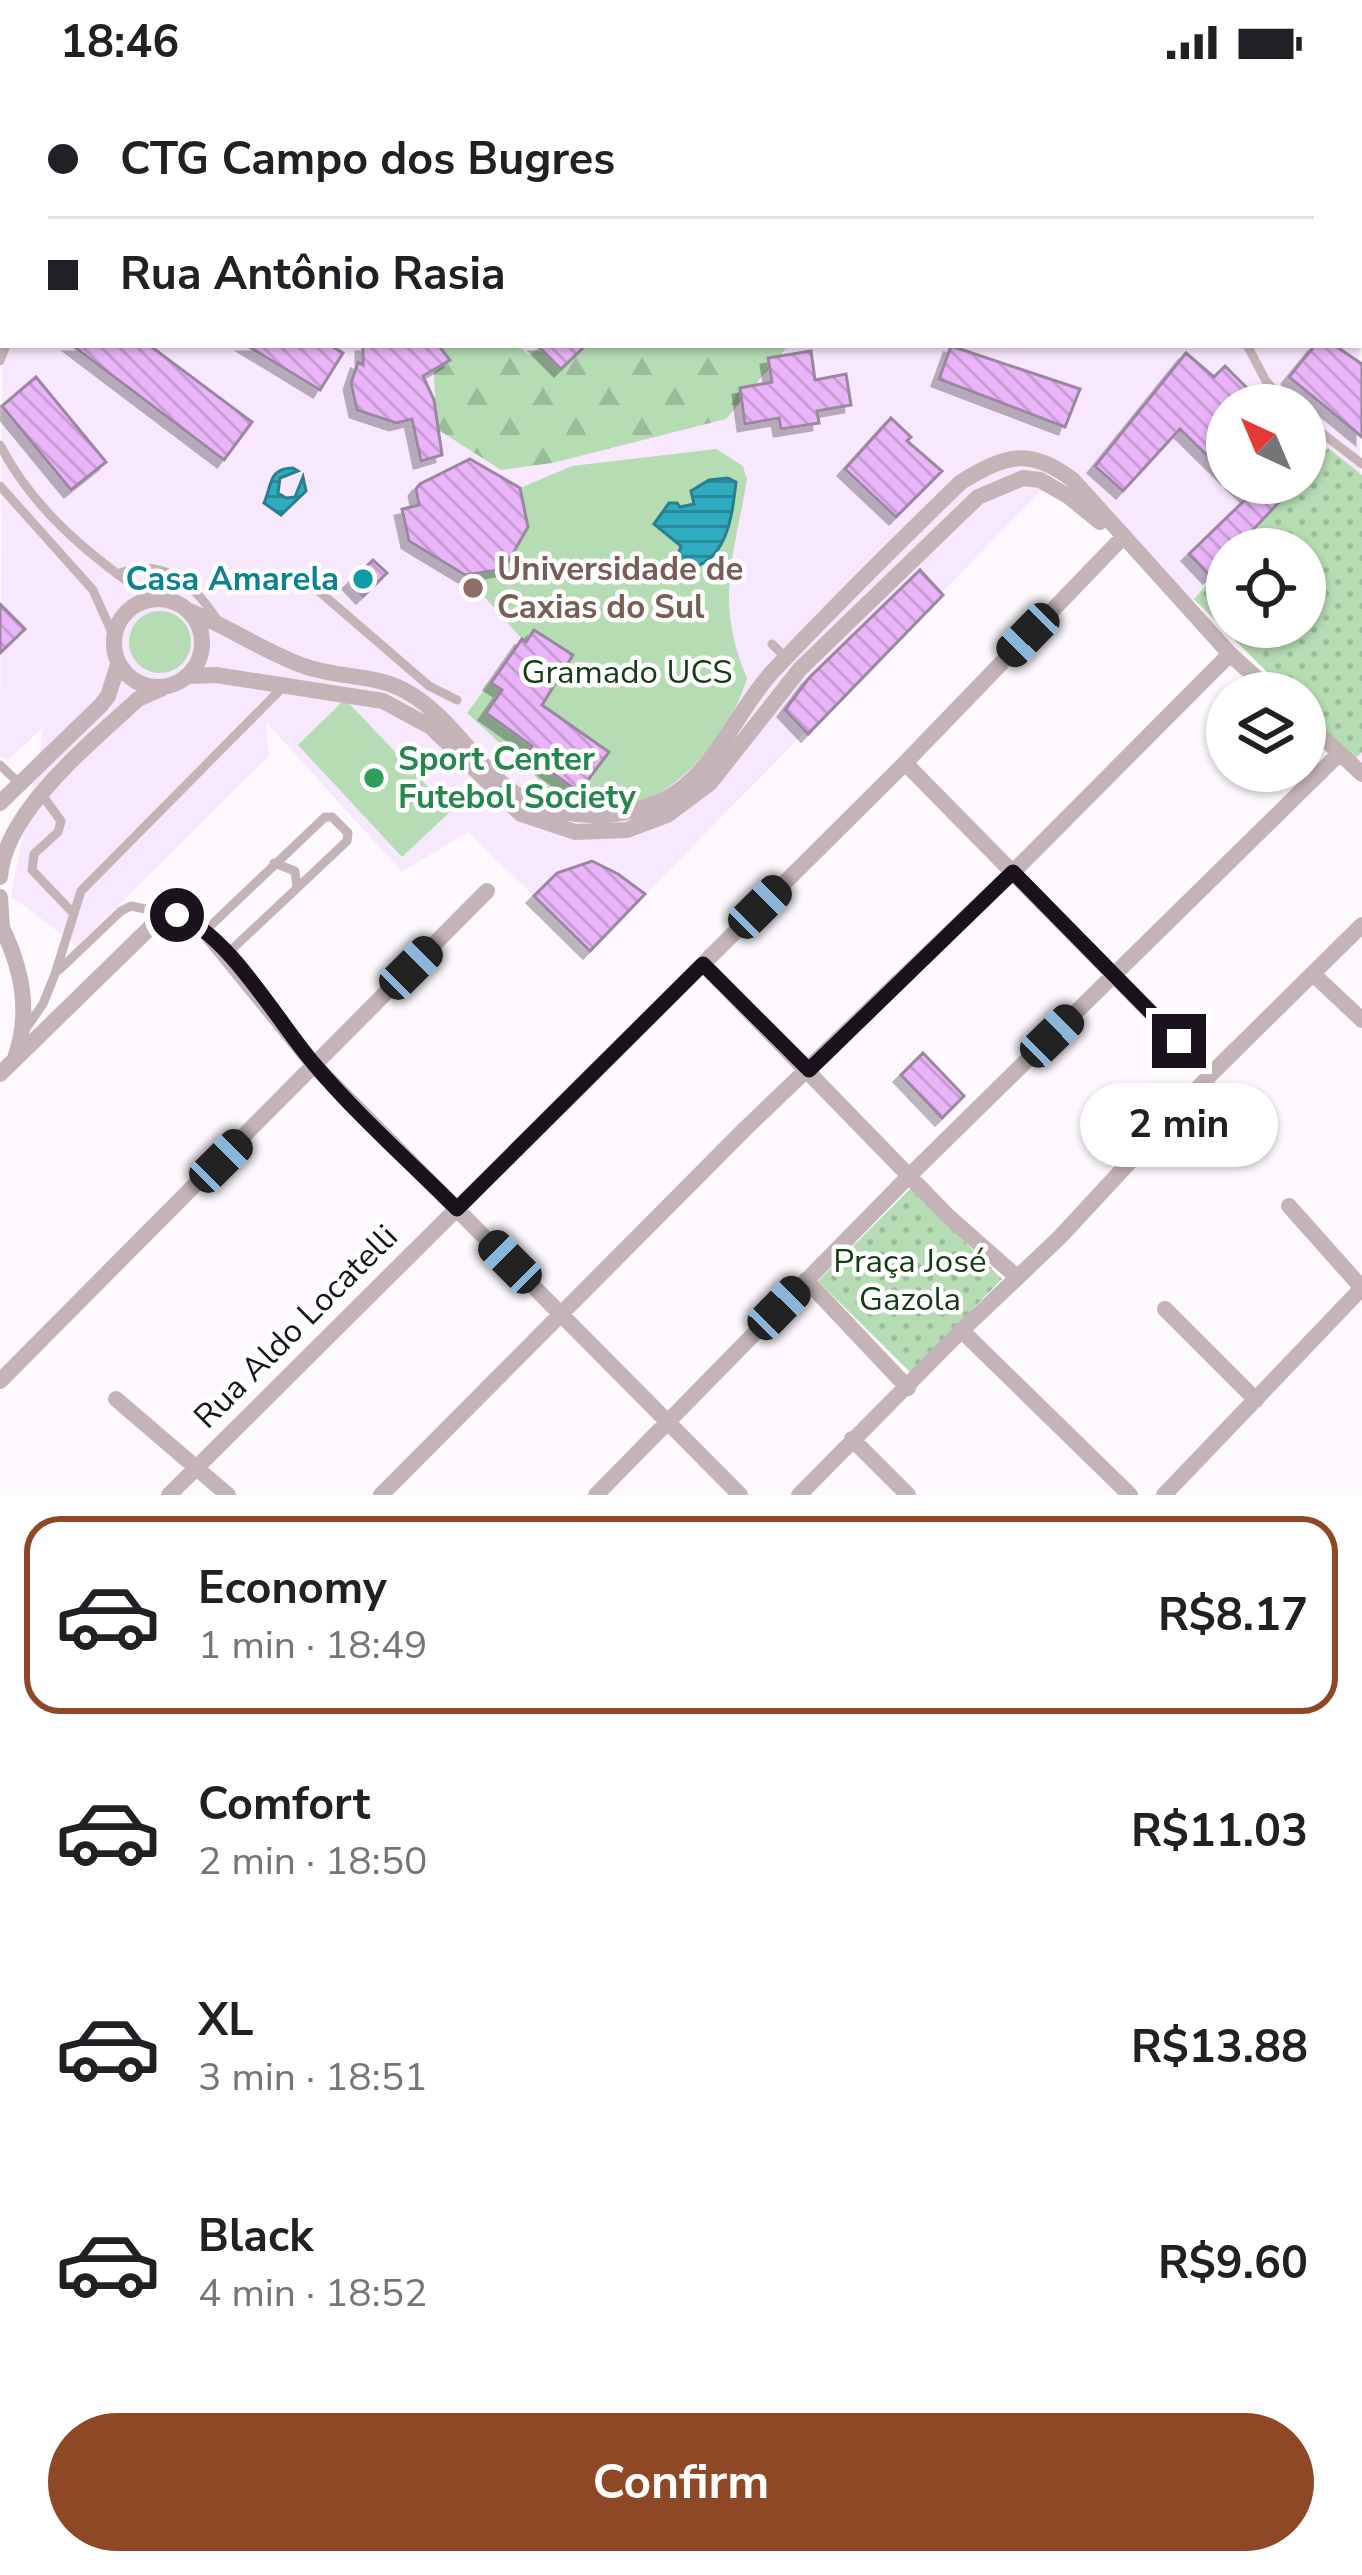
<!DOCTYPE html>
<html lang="en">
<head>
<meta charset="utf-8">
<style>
  :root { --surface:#fff; --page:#f2f2f2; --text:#202124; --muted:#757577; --line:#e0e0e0; --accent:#8f4825 }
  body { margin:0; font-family:"Nunito Sans",sans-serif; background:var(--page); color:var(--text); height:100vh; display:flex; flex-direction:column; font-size:45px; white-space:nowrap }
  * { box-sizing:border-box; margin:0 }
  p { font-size:39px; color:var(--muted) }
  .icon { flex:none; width:66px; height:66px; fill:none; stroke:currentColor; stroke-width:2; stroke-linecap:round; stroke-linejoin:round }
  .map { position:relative; height:1411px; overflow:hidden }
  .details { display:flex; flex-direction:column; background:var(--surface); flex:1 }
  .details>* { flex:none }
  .hud { position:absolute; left:0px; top:0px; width:1362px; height:264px; box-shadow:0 3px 9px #0004; display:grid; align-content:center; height:264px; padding:0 48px; background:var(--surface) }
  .needle { width:78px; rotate:316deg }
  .controls { position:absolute; left:1206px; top:300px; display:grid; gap:24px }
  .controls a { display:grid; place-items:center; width:120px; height:120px; border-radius:50%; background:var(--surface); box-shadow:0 3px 9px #0004; font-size:60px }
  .end { position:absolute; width:54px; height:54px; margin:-27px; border:15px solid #1a121c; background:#fff; box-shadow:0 0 0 6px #fff }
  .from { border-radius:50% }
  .bubble { position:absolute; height:84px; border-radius:42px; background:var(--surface); box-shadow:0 3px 9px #0004; font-size:39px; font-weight:700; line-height:84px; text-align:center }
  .car { position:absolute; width:36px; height:72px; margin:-36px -18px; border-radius:15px; box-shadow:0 0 9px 3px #0007; background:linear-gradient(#222 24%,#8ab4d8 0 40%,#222 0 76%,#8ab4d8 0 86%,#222 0) }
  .hud b { display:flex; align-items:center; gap:42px; height:114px; font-size:45px }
  .hud b+b { border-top:3px solid var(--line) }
  .hud i { width:30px; height:30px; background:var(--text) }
  ul { padding:21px 0 0; list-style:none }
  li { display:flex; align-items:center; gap:36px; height:198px; margin:0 24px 18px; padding:0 24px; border:6px solid transparent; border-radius:36px }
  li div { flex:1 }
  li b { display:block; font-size:45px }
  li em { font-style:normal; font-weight:700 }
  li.current { border-color:var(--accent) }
  li>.icon { width:108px; height:108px; stroke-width:1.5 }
  .button { display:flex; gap:24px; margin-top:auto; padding:24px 48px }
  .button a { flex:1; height:138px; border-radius:72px; background:var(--accent); color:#fff; font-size:48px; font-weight:700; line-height:138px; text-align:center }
  .status { display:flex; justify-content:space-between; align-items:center; height:84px; padding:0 60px; background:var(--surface); direction:ltr }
  .status svg { height:33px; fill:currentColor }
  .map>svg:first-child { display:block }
  .built { fill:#f8e8fd; fill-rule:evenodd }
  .green { fill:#b5dcb3 }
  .forest { fill:url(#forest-firs) }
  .park { fill:url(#park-dots) }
  .water { fill:url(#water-rules); stroke:#297e8f; stroke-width:3 }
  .building { fill:url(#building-back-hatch); stroke:#9b87a1; stroke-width:3; filter:url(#shadow) }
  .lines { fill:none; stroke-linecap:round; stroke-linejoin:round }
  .lane { stroke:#c5b4b7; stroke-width:9 }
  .street { stroke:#c5b4b7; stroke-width:16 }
  .route { stroke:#1a121c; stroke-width:15 }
  .culture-dot { fill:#0f9aa8; stroke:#fff; stroke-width:4.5 }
  .education-dot { fill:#8d6e63; stroke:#fff; stroke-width:4.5 }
  .leisure-dot { fill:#2e9e5b; stroke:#fff; stroke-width:4.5 }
  .labels { text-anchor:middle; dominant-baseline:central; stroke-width:9; stroke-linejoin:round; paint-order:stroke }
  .education-label { font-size:33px; font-weight:bold; fill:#785e54; stroke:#fff; text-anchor:start }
  .culture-label { font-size:33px; font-weight:bold; fill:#0d838f; stroke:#fff; text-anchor:end }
  .park-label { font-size:33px; fill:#133d14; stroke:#fff }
  .leisure-label { font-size:33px; font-weight:bold; fill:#27864d; stroke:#fff; text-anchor:start }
  .street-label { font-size:33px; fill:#1a121c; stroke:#fff }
</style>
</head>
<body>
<div class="status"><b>18:46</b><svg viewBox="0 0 49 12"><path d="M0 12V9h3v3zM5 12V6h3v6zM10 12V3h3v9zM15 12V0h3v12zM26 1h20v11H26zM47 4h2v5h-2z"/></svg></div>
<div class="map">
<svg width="1362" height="1411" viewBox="0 0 1362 1411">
  <defs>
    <pattern id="forest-firs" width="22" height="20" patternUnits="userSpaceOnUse" patternTransform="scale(3)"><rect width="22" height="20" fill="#b5dcb3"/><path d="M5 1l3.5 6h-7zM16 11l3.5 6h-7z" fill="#9bbc99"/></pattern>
    <pattern id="park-dots" width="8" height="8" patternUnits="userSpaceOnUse" patternTransform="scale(3)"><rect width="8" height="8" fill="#b5dcb3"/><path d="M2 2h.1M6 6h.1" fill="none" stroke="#9bbc99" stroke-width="1.8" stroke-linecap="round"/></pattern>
    <pattern id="water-rules" width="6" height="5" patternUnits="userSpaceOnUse" patternTransform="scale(3)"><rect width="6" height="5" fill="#2facc0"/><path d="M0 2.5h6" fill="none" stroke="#278b9b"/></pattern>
    <pattern id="building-back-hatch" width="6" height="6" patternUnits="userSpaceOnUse" patternTransform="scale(3)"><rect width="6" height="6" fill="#eab5f8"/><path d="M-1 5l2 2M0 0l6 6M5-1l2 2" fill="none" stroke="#c89bd4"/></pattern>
    <filter id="shadow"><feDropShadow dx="-7" dy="7" stdDeviation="0" flood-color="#0004"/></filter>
  </defs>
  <rect width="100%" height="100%" fill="#fdf9fe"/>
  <path class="built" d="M167,0H1362V104L1359,106V3H164Z
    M3,161V261H1359V173L1362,677L1305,622V609H1291L1059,389L590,867L468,748L402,788L266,638L269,672L77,862L11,812L44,643L8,676L0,671ZM1227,321H1305V399H1227ZM1227,465H1305V543H1227Z"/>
  <path class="green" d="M716,365L743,382L747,396C734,471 714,519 747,594C725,669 638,760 553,712C546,708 541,699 535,692C513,671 490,650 467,629L522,555L465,491L504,485L528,443L520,404L572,382Z
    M129 558a31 31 0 1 1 62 0a31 31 0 1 1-62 0Z
    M345,615L451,727L402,773L298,661Z"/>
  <path class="forest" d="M432,261H517L530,271L539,263L561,285L586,261L607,264L610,261H789L726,335L552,379L501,386L437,345Z"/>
  <path class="park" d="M1328,364L1362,391V668L1355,675L1305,625V609H1288L1194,515L1227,478V543H1305V465H1239L1297,399H1305V390Z
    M911,1104L1002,1195L910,1288L818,1197Z"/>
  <path class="water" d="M293,384L298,387L280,394L278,409L286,414L295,413L303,393L306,407L281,431L264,419C272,402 268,384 293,384Z
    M728,394L736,398C732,433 727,480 685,485L676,478L681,462L654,440L669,419H677L680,423L694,420L691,407L709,396Z"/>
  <path class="building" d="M72,261H149L252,338L224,376Z
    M246,261H330L343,269L320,306Z
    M363,261H438L450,276L423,292L434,316L442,371L421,377L412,335L396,339L357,326L351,299L358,278L363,281Z
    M537,261H586L561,285Z
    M1315,261H1334L1362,280V353L1289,293Z
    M951,262L1080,305L1065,343L939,295Z
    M811,267L815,296L846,290L851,321L817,327L819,339L781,345L779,334L745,340L740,304L772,298L768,274Z
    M1186,269L1214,293L1225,282L1264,321H1227V391L1180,345L1123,407L1095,382Z
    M36,293L106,378L71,406L2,322Z
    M891,334L911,353L907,357L942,387L896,433L845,385Z
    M1305,362L1321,377L1305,397Z
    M470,375L520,404L528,443L504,485L465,491L409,457L402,425L419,421L416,405L420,400Z
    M1235,399H1297L1235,465H1227V474L1210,492L1189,470L1249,412Z
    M373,476L387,489L363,512L350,498Z
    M920,486L943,511L808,650L785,626L809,594Z
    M0,520L25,545L0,569Z
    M534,546L573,571L542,621L609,668L579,708L526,670L532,662L486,629L502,606L491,599L522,555L526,558Z
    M592,777L618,790L645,810L590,867L534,812L557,789Z
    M923,969L964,1012L942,1034L901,991Z"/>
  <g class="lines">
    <path class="lane" d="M1302,0V3
      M278,3L281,0
      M302,3L305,0
      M1359,55L1362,52
      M0,245L3,242
      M1247,261L1266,297L1287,321
      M0,277L6,261
      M1305,336L1362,380
      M0,361C34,427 92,474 153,515
      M0,402L93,506L113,551
      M117,490C162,472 192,498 216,534
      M320,508L429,602L457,616
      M772,560L786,574
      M0,681L20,700
      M42,711L61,737L58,748L34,770L32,786L74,830
      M274,779L295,787L297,804
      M205,847L325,733H332L348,749L347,757L227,870
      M59,886L121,827L131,822L165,829
      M27,943L43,920L55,890L81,807L282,604"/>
    <path class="street" d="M762,0L767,3
      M30,3L32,0
      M592,3L596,0
      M1115,3V0
      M0,36L3,33
      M1359,119L1362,117
      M0,152L2,154
      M1359,201L1362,204
      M114 559a44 44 0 1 1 88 0a44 44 0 1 1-88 0Z
      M189,527C228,542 264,568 304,582C339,595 376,589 409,609C456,636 486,699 530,718C573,736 621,736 663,716C715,691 736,626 774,586C835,522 897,460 961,398C1006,371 1028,363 1073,396L1230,570L1273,609
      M188,592L216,591L383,617L431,643L521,730L575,748L627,746L667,731L710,699L800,585L978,413L1023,394L1040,396L1068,412L1100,438
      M1305,637L1362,690
      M905,679L1211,990
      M0,719L101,621L108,612L118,581
      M0,793C5,727 91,659 138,615L161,605
      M0,813L2,844
      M0,840C21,881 31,927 16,971
      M703,880L949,1133L1017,1193
      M1313,890L1362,936
      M0,990L165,829L190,836L205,847L315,982L740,1411
      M1289,1122L1362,1204
      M806,1196L908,1304
      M1165,1225L1256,1316
      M961,1246L1130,1411
      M0,1297L487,807
      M116,1315L228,1411
      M852,1355L908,1411
      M169,1411L905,679L1124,452
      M381,1411L745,1045L1013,788L1230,570
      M596,1411L909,1092L1340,669
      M799,1411L958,1250L1060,1153L1211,990L1362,841
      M1164,1411L1362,1204"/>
  </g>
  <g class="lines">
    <path class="route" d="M177,831C229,850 277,937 314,980C357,1031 409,1077 457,1125L703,880L809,986L1013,788L1179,957"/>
  </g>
  <circle class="culture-dot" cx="363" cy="495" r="12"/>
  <circle class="education-dot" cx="473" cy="504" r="12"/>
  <circle class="leisure-dot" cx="374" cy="694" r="12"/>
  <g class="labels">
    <g class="education-label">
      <text x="497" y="485">Universidade de<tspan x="497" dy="38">Caxias do Sul</tspan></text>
    </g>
    <g class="culture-label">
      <text x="339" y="495">Casa Amarela</text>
    </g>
    <g class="park-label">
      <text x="627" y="588">Gramado UCS</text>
      <text x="910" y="1177">Praça José<tspan x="910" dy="38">Gazola</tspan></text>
    </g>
    <g class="leisure-label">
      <text x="398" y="675">Sport Center<tspan x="398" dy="38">Futebol Society</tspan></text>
    </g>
    <g class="street-label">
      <text transform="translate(296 1243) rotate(-45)">Rua Aldo Locatelli</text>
    </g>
  </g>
</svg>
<div class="controls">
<a><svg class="needle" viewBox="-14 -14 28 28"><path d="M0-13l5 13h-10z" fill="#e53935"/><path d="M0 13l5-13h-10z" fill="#757577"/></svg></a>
<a><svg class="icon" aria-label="locate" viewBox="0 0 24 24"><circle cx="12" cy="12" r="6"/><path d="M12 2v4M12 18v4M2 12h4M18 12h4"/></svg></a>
<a><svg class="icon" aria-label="layers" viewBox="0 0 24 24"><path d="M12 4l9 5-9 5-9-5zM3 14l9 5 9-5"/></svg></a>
</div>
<i class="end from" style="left:177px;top:831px"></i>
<i class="end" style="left:1179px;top:957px"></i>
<div class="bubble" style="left:1080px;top:999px;width:198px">2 min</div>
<i class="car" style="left:1028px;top:551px;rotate:224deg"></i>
<i class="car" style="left:760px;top:823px;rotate:45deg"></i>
<i class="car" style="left:411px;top:884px;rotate:45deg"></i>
<i class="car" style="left:1052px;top:952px;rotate:46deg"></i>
<i class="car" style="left:221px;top:1077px;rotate:45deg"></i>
<i class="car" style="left:510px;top:1178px;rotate:315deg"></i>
<i class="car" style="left:779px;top:1224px;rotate:44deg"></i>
<div class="hud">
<b><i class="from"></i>CTG Campo dos Bugres</b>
<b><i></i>Rua Antônio Rasia</b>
</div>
</div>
<section class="details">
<ul>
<li class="current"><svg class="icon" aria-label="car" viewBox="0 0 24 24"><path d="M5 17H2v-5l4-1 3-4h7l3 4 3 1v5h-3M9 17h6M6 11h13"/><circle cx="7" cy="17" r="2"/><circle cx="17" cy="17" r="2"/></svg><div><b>Economy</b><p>1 min · 18:49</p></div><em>R$8.17</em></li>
<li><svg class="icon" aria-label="car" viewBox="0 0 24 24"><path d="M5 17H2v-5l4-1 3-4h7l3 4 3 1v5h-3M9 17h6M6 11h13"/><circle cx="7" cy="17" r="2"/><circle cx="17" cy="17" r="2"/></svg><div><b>Comfort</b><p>2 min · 18:50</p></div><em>R$11.03</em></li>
<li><svg class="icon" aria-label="car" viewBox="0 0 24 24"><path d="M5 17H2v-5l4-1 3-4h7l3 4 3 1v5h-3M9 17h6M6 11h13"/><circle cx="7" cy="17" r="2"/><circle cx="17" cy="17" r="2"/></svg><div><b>XL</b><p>3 min · 18:51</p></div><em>R$13.88</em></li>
<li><svg class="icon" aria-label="car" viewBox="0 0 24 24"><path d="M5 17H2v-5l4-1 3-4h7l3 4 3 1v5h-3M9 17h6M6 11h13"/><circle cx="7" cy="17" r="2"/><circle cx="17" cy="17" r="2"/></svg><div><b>Black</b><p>4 min · 18:52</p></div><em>R$9.60</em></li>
</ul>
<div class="button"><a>Confirm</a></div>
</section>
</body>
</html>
